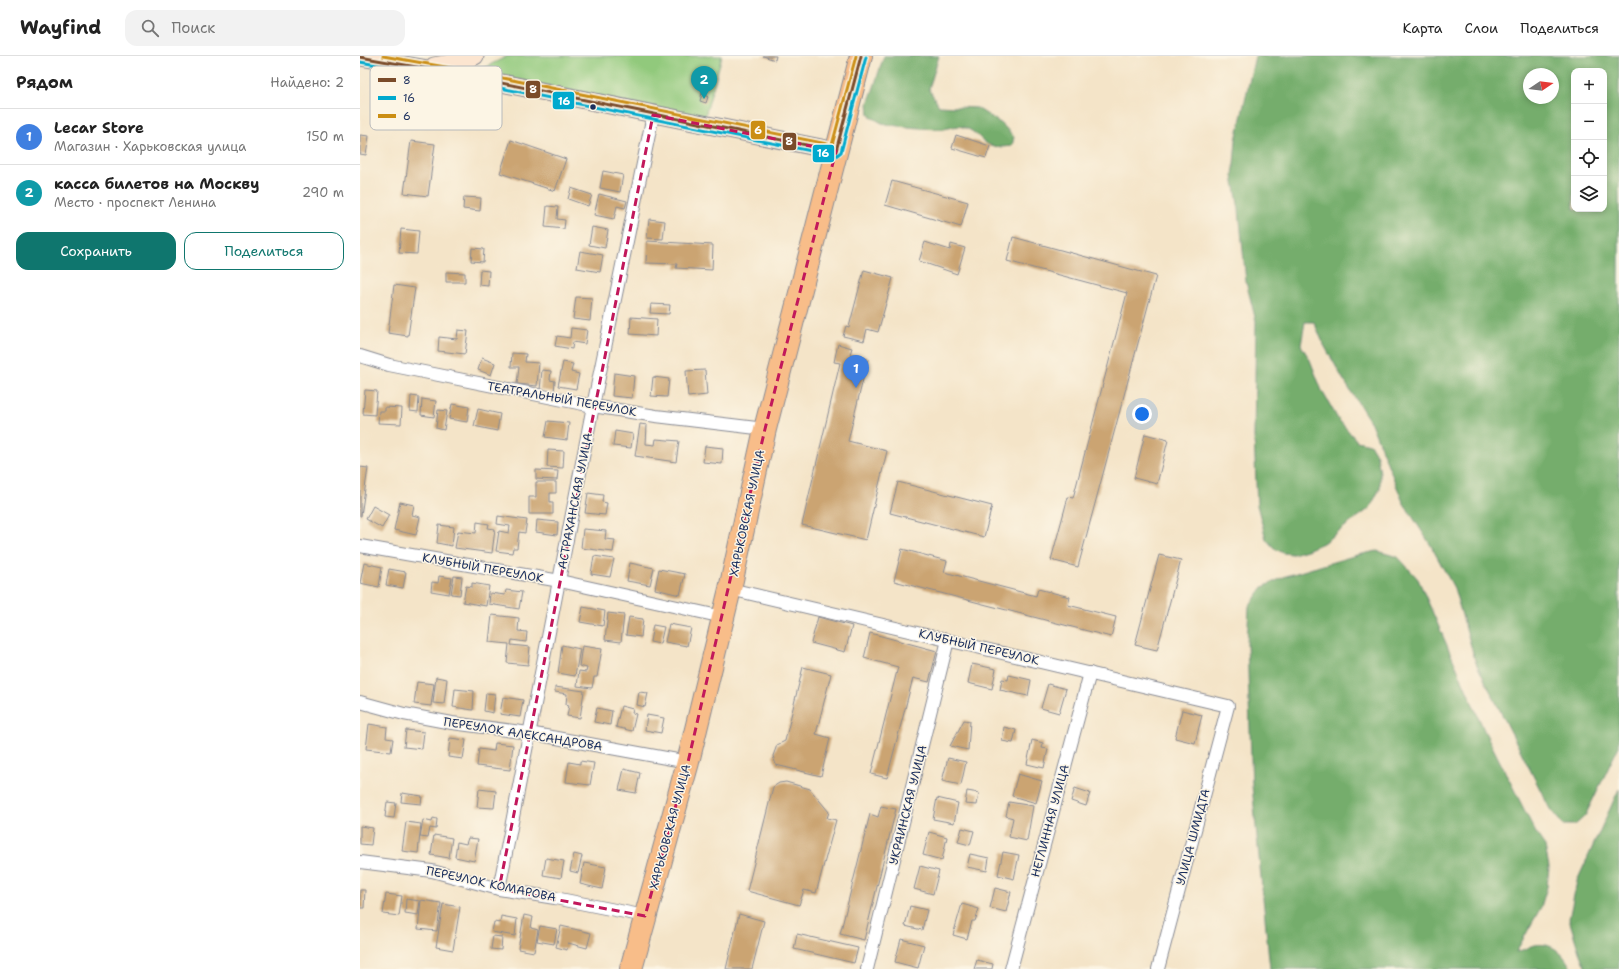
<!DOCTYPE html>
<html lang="ru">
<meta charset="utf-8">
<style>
body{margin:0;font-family:"Shantell Sans",sans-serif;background:#f2f2f2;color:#222}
.controls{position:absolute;right:12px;top:12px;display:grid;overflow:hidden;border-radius:8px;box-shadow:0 2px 6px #0003}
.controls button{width:36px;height:36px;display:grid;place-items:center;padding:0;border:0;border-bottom:1px solid #e0e0e0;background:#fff;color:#222;font:20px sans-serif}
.compass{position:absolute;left:1163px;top:12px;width:36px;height:36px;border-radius:50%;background:#fff;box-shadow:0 2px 6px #0003;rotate:77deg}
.you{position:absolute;left:782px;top:358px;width:14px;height:14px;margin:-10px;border:3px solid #fff;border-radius:50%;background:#1a73e8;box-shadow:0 0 0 6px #1a73e833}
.badge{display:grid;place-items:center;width:26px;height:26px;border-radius:50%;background:#0f766e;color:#fff;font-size:13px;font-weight:700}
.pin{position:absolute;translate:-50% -33px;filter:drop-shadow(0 1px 2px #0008)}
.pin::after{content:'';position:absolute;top:21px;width:14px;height:12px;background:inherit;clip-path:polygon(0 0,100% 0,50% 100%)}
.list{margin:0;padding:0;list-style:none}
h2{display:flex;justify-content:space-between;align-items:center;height:52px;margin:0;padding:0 16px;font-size:17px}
h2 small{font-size:13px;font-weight:400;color:#767676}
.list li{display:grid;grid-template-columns:26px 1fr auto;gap:12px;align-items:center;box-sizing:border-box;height:56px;padding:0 16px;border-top:1px solid #e0e0e0}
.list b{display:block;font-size:15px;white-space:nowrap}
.list p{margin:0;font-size:13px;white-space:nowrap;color:#767676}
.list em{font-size:13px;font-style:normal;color:#767676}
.actions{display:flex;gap:8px;padding:12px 16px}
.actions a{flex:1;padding:9px 0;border:1px solid #0f766e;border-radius:12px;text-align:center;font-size:14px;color:#0f766e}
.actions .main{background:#0f766e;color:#fff}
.icon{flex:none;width:22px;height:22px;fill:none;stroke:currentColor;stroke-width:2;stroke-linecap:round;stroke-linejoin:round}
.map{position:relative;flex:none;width:1259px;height:913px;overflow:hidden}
header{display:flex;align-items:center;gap:24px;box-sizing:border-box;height:56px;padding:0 20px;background:#fff;border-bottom:1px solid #e0e0e0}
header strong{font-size:19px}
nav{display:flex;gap:22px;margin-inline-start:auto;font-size:14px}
.search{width:280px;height:36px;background:#f2f2f2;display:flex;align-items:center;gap:10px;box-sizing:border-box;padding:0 14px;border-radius:12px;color:#767676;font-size:15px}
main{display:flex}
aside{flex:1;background:#fff}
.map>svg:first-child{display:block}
.green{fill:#91c97c;stroke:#567c6d}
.forest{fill:#74ad6c;stroke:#486e65;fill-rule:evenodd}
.building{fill:#cba472}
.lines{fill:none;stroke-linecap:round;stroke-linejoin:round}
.street-casing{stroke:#888a93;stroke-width:14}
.secondary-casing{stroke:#888a93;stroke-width:19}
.highway-casing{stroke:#888a93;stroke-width:24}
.street{stroke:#fff;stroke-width:12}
.secondary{stroke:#fce5d0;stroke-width:17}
.highway{stroke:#f8bd89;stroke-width:22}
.bus-1-casing{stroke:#fcf5e5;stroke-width:6}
.bus-2-casing{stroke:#fcf5e5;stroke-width:6}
.bus-3-casing{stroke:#fcf5e5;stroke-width:6}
.bus-1{stroke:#7a4b2a;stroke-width:3}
.bus-2{stroke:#00a9ce;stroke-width:3}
.bus-3{stroke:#cb8e13;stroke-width:3}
.marked{fill:none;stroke:#c2185b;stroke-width:3;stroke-dasharray:8 5;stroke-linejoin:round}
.bus-dot{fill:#1b2f5e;stroke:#fcf5e5;stroke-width:1.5}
.labels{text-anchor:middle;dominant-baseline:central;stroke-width:3;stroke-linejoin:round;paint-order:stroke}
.street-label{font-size:12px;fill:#1b2f5e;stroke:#fcf5e5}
.key{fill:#fcf5e5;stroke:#b8babc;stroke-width:1}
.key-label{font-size:11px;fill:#1b2f5e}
.line-badge{stroke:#fcf5e5;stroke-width:1.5}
.badge-label{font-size:11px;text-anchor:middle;font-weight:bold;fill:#fff}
</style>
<header>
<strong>Wayfind</strong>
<div class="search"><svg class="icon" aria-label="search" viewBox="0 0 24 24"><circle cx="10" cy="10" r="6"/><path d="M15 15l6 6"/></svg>Поиск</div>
<nav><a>Карта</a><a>Слои</a><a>Поделиться</a></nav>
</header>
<main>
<aside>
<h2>Рядом<small>Найдено: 2</small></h2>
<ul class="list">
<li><span class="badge" style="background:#3f7fe0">1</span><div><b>Lecar Store</b><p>Магазин · Харьковская улица</p></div><em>150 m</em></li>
<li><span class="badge" style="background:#0f9aa8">2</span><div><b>касса билетов на Москву</b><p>Место · проспект Ленина</p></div><em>290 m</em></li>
</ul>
<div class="actions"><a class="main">Сохранить</a><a>Поделиться</a></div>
</aside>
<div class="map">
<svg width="1259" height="913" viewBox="0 0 1259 913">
<rect width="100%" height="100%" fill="#fcf5e5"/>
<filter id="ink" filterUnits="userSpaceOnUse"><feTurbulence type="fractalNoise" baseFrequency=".025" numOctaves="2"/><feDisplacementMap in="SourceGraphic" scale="8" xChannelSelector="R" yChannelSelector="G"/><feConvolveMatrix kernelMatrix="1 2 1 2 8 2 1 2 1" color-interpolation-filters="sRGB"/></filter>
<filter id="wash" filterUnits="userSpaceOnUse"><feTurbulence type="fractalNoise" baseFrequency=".012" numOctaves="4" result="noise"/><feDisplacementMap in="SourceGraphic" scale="16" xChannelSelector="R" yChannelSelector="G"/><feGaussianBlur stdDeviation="0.9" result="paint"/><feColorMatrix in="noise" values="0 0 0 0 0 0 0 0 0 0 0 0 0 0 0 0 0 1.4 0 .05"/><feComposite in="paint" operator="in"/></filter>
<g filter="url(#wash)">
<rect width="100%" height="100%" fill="#f4e4c8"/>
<!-- green -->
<path class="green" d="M 148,0 L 362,0 L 343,67 L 107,20 Z"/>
<!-- forest -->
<g class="forest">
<path d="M 524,0 L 579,0 L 569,33 L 579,50 L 617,52 L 642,68 L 654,81 L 652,90 C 619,95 625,78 603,71 C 597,69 590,72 584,73 C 570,73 536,71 522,67 C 518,65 513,62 509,59 L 508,47 L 513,34 Z"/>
<path d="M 895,0 L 1259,0 L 1259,690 L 1225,760 L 1215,769 L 1203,769 L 1190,753 L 1116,607 L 1094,532 L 1070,488 L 1043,446 L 1011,367 L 983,323 L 964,289 L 954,266 L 945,266 L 941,289 L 950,304 L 962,335 L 978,363 L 997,385 L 1010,388 L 1017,400 L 1020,417 L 1020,432 L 1010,452 L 963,487 L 947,494 L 933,498 L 923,497 L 914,492 L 906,483 L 897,449 L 894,380 L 896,265 L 886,226 L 879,154 L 873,120 L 876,84 ZM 1214,15 L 1244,15 L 1244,153 L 1214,153 ZM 1169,18 L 1193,18 L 1193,42 L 1169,42 Z"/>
<path d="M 1017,495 L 1038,501 L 1058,523 L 1124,674 L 1176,777 L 1185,790 L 1189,811 L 1187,831 L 1181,851 L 1156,896 C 1161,895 1166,892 1171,890 C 1189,884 1204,896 1211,913 L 910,913 L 892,730 L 887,588 L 889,550 L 903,531 L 926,520 L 997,499 Z"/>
<path d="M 1259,733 L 1259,913 L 1226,913 L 1219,896 L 1209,863 L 1217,825 Z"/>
</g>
<g id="blocks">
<!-- building -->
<g class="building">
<path d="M 403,0 L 416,0 L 415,4 Z"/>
<path d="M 342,37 L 348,41 L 346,47 L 340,45 Z"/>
<path d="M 0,79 L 9,80 L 6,99 L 0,98 Z"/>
<path d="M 596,79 L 630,90 L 626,102 L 592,92 Z"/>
<path d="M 151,84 L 206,103 L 195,135 L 140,117 Z"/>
<path d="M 51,85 L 75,88 L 68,140 L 44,137 Z"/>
<path d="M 243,115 L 263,119 L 260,136 L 240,132 Z"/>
<path d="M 532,125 L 608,146 L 601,171 L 525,149 Z"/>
<path d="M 211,132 L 232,139 L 228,150 L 208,143 Z"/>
<path d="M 239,138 L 267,145 L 265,152 L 257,150 L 254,163 L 234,159 Z"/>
<path d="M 104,141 L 121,142 L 120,155 L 103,153 Z"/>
<path d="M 187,150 L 198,151 L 197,163 L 205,164 L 204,173 L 185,171 Z"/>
<path d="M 289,163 L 305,165 L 303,183 L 287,182 Z"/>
<path d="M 232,171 L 248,174 L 245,192 L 229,189 Z"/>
<path d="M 41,173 L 59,175 L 57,198 L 39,197 Z"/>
<path d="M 653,181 L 796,220 L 718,511 L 691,504 L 708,441 L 713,442 L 767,237 L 647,205 Z"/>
<path d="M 287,185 L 353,189 L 352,214 L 316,212 L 317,208 L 286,207 Z"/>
<path d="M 565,186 L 590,194 L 591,188 L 605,192 L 597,218 L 559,205 Z"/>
<path d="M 112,192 L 124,193 L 123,206 L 111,205 Z"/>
<path d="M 220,195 L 243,199 L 240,216 L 217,212 Z"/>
<path d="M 120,214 L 129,215 L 128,230 L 119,229 Z"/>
<path d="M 504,214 L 533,222 L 518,276 L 507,273 L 504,285 L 483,280 L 486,270 L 489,271 Z"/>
<path d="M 86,216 L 105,217 L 105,226 L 86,226 Z"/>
<path d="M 34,229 L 55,232 L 48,280 L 28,277 Z"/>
<path d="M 216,241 L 232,242 L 230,265 L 213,263 Z"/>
<path d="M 291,248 L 310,249 L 309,258 L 290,257 Z"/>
<path d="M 271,261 L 297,263 L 296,280 L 270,278 Z"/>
<path d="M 211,272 L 227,274 L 225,288 L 213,286 L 212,293 L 195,290 L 197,280 L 210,282 Z"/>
<path d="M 98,274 L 108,275 L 105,298 L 78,295 L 79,281 L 97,283 Z"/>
<path d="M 478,288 L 492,292 L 490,298 L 508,303 L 488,385 L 527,395 L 506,484 L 442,469 L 480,307 L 474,306 Z"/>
<path d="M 152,297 L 166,298 L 165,306 L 179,307 L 177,330 L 157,328 L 159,311 L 151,311 Z"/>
<path d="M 122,302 L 135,307 L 131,319 L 118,314 Z"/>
<path d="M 203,306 L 213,308 L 211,316 L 219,318 L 216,333 L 198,330 Z"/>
<path d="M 182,314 L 191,315 L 190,324 L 195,325 L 194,336 L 180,334 Z"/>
<path d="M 345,314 L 347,339 L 328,341 L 326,315 Z"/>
<path d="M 254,317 L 274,320 L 272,342 L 252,340 Z"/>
<path d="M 293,321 L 309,323 L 307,341 L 291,340 Z"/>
<path d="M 5,334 L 17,335 L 15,359 L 3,358 Z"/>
<path d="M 51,340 L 59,341 L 58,356 L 50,355 Z"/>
<path d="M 62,343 L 76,345 L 74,361 L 61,359 Z"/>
<path d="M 92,348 L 109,351 L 107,366 L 89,363 Z"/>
<path d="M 25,351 L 42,352 L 41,368 L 18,367 L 19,355 L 25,355 Z"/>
<path d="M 118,353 L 140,358 L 137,375 L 114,370 Z"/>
<path d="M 78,354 L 87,355 L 84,374 L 76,372 Z"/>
<path d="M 188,365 L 209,367 L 207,384 L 185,381 Z"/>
<path d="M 280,368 L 287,369 L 286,388 L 295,389 L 296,383 L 319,385 L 316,406 L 275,400 Z"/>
<path d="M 255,375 L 273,378 L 271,392 L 253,390 Z"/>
<path d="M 785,378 L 808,384 L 797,428 L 774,422 Z"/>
<path d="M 345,390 L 363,392 L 362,408 L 343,406 Z"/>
<path d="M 188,394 L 204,395 L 203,412 L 187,411 Z"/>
<path d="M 0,411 L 8,412 L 1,460 L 0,460 Z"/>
<path d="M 176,414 L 198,415 L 197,424 L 176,423 Z"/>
<path d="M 176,426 L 196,426 L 196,437 L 190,437 L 190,446 L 193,446 L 193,458 L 169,458 L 169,441 L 176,441 Z"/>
<path d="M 538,426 L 632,450 L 624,481 L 530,457 Z"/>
<path d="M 228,437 L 243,439 L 242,446 L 247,447 L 245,459 L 225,457 Z"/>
<path d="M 40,446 L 54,449 L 52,459 L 60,461 L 56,479 L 34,474 Z"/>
<path d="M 13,450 L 29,459 L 22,472 L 6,463 Z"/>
<path d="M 138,460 L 167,464 L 165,477 L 159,476 L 157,492 L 153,492 L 152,497 L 136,495 L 139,475 L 149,477 L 150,470 L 137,468 Z"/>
<path d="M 177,464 L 198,466 L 197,479 L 176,476 Z"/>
<path d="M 117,466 L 129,468 L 128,472 L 135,473 L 132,497 L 95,492 L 98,475 L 116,477 Z"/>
<path d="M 79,469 L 94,471 L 92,490 L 77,487 Z"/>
<path d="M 223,473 L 246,475 L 245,483 L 255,484 L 253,496 L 221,492 Z"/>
<path d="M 542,493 L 587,505 L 584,516 L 676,540 L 678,533 L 710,541 L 708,549 L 756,561 L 751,581 L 534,525 Z"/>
<path d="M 799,499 L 821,504 L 797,594 L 775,589 Z"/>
<path d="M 234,500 L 254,503 L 250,521 L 231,518 Z"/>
<path d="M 4,507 L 22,511 L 19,531 L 0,527 Z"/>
<path d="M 270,507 L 294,512 L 290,529 L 267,525 Z"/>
<path d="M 29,513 L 46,516 L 43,532 L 26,529 Z"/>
<path d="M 299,513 L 325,518 L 320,539 L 295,533 Z"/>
<path d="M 79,520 L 92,522 L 89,538 L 71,535 L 72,526 L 78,527 Z"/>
<path d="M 94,520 L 102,521 L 100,539 L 91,538 Z"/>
<path d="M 112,527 L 129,530 L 126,550 L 103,546 L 106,530 L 112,531 Z"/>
<path d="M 146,534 L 162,536 L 159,553 L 129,548 L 130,537 L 145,539 Z"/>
<path d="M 223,551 L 245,555 L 243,570 L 220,566 Z"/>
<path d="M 248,557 L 264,559 L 261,586 L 245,584 Z"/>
<path d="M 132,559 L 159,562 L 158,575 L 167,576 L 166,586 L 152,584 L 151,589 L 170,591 L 168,609 L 147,607 L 149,588 L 129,586 Z"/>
<path d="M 269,561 L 283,563 L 281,581 L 266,579 Z"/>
<path d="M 458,561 L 492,570 L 485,596 L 451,587 Z"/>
<path d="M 309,568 L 331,572 L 327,590 L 305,586 Z"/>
<path d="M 293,569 L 304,571 L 300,588 L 290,586 Z"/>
<path d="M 510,577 L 577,595 L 569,626 L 553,622 L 527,722 L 511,718 L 538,611 L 504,602 Z"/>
<path d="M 202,589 L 220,593 L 215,620 L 198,617 Z"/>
<path d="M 222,590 L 242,593 L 237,621 L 234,621 L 232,632 L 217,630 L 219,615 L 226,616 L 227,612 L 219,610 Z"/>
<path d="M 612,608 L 636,613 L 632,633 L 608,627 Z"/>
<path d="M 443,611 L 471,618 L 456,678 L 470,682 L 461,720 L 416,709 L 413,700 L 417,689 L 425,685 Z"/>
<path d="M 649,619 L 671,624 L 668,640 L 640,634 L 642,623 L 648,624 Z"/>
<path d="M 76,621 L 87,623 L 84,648 L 73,647 Z"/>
<path d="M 57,626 L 74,628 L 71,650 L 54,648 Z"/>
<path d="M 688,628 L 706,633 L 699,657 L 681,652 Z"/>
<path d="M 195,631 L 224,635 L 220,662 L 207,660 L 209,649 L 206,648 L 207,638 L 195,636 Z"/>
<path d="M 95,633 L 114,635 L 113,654 L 93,651 Z"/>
<path d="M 279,636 L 288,637 L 285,651 L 277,649 Z"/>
<path d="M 126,637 L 135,638 L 133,657 L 124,655 Z"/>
<path d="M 143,641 L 163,644 L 160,661 L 140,658 Z"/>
<path d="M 261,650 L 273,653 L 272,657 L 276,658 L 272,675 L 256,671 Z"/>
<path d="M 237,652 L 252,655 L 250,669 L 234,666 Z"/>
<path d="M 822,654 L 842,659 L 835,687 L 815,682 Z"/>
<path d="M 287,659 L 304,662 L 301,677 L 285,674 Z"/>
<path d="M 604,664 L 610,665 L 608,694 L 590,690 Z"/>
<path d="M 9,668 L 27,671 L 26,682 L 33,683 L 31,696 L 6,693 Z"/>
<path d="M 644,671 L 656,674 L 653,687 L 642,685 Z"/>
<path d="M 46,674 L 64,676 L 62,693 L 44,691 Z"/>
<path d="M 90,682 L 106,684 L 103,703 L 88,701 Z"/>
<path d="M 672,684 L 683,687 L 682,692 L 688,693 L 684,712 L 667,708 Z"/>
<path d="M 135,687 L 153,689 L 150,714 L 117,710 L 119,693 L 134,695 Z"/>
<path d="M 588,702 L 606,706 L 601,729 L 582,725 Z"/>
<path d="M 220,705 L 234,707 L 230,729 L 206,726 L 209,706 L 220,708 Z"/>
<path d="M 264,713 L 280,717 L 276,737 L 259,734 Z"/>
<path d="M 658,718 L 682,725 L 676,747 L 652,740 Z"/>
<path d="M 426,726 L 450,733 L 469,756 L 467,762 L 476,764 L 456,837 L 444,834 L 439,849 L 387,835 L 413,731 L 419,727 Z"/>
<path d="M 715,732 L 730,737 L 726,750 L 711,745 Z"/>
<path d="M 119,733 L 136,735 L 134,752 L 117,751 Z"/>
<path d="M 607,735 L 619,737 L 617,749 L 605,748 Z"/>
<path d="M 42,737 L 62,740 L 61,748 L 41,746 Z"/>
<path d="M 577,742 L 598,747 L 594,767 L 573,763 Z"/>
<path d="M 27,746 L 36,747 L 34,762 L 25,761 Z"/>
<path d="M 649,746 L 673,750 L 667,785 L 649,781 L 653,762 L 646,760 Z"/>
<path d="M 521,750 L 536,753 L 504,884 L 480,878 L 510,758 L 518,761 Z"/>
<path d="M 73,762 L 77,763 L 76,773 L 70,772 L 68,782 L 60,781 L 63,764 L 72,766 Z"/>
<path d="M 46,766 L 61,768 L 58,797 L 42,795 Z"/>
<path d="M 0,770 L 13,772 L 11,789 L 0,788 Z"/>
<path d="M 602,772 L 614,775 L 610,789 L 598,786 Z"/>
<path d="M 569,776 L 587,781 L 582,804 L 563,799 Z"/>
<path d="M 74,779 L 92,782 L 89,802 L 71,799 Z"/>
<path d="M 108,782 L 118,783 L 114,805 L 95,801 L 97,786 L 106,788 Z"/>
<path d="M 643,796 L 659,799 L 654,823 L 638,819 Z"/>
<path d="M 214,798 L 222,800 L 218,817 L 210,815 Z"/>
<path d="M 610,798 L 629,802 L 627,815 L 607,811 Z"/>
<path d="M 186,802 L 204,805 L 201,822 L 183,819 Z"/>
<path d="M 224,807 L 246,811 L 242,833 L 220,828 Z"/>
<path d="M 560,810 L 579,815 L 573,838 L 554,833 Z"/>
<path d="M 635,832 L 651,836 L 646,856 L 630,852 Z"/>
<path d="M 0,834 L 5,834 L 4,852 L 0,852 Z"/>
<path d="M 26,838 L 42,840 L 39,860 L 23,858 Z"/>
<path d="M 46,843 L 60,845 L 58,859 L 45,857 Z"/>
<path d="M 61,844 L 81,847 L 77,875 L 58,873 Z"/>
<path d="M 83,848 L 100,851 L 93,894 L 76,891 Z"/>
<path d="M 602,848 L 619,853 L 615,865 L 612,865 L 607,883 L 593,879 Z"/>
<path d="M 550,850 L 567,854 L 562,874 L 545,870 Z"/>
<path d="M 379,858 L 404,865 L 392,913 L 366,913 Z"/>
<path d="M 164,859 L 173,861 L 171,872 L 178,874 L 174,896 L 158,893 Z"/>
<path d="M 141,860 L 157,863 L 155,880 L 132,876 L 134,866 L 140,867 Z"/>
<path d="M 180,870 L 197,873 L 194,888 L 177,885 Z"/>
<path d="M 201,870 L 231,877 L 227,892 L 208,887 L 207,894 L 196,891 Z"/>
<path d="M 437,878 L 498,892 L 494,907 L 434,893 Z"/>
<path d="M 133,880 L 142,881 L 141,894 L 131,893 Z"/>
<path d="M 541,883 L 564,889 L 558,912 L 535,906 Z"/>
<path d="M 617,904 L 633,908 L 632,913 L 614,913 Z"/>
</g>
</g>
</g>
<g filter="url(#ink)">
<use href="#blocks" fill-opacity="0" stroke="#888a93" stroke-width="1"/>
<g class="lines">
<!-- street casing -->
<g class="street-casing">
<g id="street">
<path d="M 0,300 L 29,309 L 233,350 L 296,360 L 405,373"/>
<path d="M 0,490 L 200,525 L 363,561"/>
<path d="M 370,533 L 868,650 L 798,913"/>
<path d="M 0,646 L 44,658 L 92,667 L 169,677 L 328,706"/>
<path d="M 0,806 L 72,815 L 139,833 L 195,842 L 285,860"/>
<path d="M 139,833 L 233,350 L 293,59"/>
<path d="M 507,913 L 588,584"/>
<path d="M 651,913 L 730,617"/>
</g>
</g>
<!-- secondary casing -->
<g class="secondary-casing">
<g id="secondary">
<path d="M 0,1 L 107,20 L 476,95"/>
<path d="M 74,10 L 103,5 L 115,0"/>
</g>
</g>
<!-- highway casing -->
<g class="highway-casing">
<path id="highway" d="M 271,913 L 328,706 L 370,533 L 405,373 L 501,0"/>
</g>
<!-- street -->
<use href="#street" class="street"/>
<!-- secondary -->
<use href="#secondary" class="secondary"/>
<!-- highway -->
<use href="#highway" class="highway"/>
<!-- bus-1 casing -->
<g class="bus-1-casing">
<path id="bus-1" d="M 0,1 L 107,20 L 476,95 L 501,0"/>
</g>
<!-- bus-2 casing -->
<g class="bus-2-casing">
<path id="bus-2" d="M 0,6 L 106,25 L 476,100 L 481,96 L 506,1"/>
</g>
<!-- bus-3 casing -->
<g class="bus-3-casing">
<path id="bus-3" d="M 23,0 L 108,15 L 472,89 L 496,0"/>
</g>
<!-- bus-1 -->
<use href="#bus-1" class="bus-1"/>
<!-- bus-2 -->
<use href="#bus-2" class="bus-2"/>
<!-- bus-3 -->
<use href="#bus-3" class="bus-3"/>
</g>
</g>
<!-- marked area -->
<path class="marked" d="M 293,59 L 476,95 L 405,373 L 328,706 L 285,860 L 139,833 Z"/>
<!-- markers -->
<circle class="bus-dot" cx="233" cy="51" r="3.5"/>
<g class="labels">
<!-- street labels -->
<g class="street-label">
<text transform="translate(202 343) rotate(10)">ТЕАТРАЛЬНЫЙ ПЕРЕУЛОК</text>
<text transform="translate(215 445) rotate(-79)">АСТРАХАНСКАЯ УЛИЦА</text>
<text transform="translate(387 457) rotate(-78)">ХАРЬКОВСКАЯ УЛИЦА</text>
<text transform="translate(123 512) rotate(10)">КЛУБНЫЙ ПЕРЕУЛОК</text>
<text transform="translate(619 591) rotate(13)">КЛУБНЫЙ ПЕРЕУЛОК</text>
<text transform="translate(163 678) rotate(9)">ПЕРЕУЛОК АЛЕКСАНДРОВА</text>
<text transform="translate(548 749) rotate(-76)">УКРАИНСКАЯ УЛИЦА</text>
<text transform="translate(690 765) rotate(-75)">НЕГЛИННАЯ УЛИЦА</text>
<text transform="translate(310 771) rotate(-75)">ХАРЬКОВСКАЯ УЛИЦА</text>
<text transform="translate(833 781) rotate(-75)">УЛИЦА ШМИДТА</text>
<text transform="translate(131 828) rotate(12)">ПЕРЕУЛОК КОМАРОВА</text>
</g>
</g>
<!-- legend -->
<rect x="10" y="10" width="132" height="64" rx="6" class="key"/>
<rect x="18" y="22" width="18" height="4" fill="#7a4b2a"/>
<rect x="18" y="40" width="18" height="4" fill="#00a9ce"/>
<rect x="18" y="58" width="18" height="4" fill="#cb8e13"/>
<g class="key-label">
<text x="43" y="28">8</text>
<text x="43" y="46">16</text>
<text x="43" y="64">6</text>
</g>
<g class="line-badge">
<rect x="165" y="24" width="16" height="19" rx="4" fill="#7a4b2a"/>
<rect x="192" y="35" width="23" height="19" rx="4" fill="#00a9ce"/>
<rect x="390" y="64" width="16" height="20" rx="4" fill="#cb8e13"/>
<rect x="422" y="76" width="15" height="19" rx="4" fill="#7a4b2a"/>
<rect x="452" y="88" width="23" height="19" rx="4" fill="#00a9ce"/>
</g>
<g class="badge-label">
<text x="173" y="37">8</text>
<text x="204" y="49">16</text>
<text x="398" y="78">6</text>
<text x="429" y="89">8</text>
<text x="463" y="101">16</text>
</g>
</svg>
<div class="controls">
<button>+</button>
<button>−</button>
<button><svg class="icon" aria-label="locate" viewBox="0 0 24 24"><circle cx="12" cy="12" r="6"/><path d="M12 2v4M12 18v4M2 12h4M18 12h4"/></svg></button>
<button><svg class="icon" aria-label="layers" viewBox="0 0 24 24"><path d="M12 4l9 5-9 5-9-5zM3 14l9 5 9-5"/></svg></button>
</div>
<svg class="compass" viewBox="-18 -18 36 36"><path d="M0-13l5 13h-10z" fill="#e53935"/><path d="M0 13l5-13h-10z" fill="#767676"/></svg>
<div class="you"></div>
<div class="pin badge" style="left:496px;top:332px;background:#3f7fe0">1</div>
<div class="pin badge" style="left:344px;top:43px;background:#0f9aa8">2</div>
</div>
</main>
